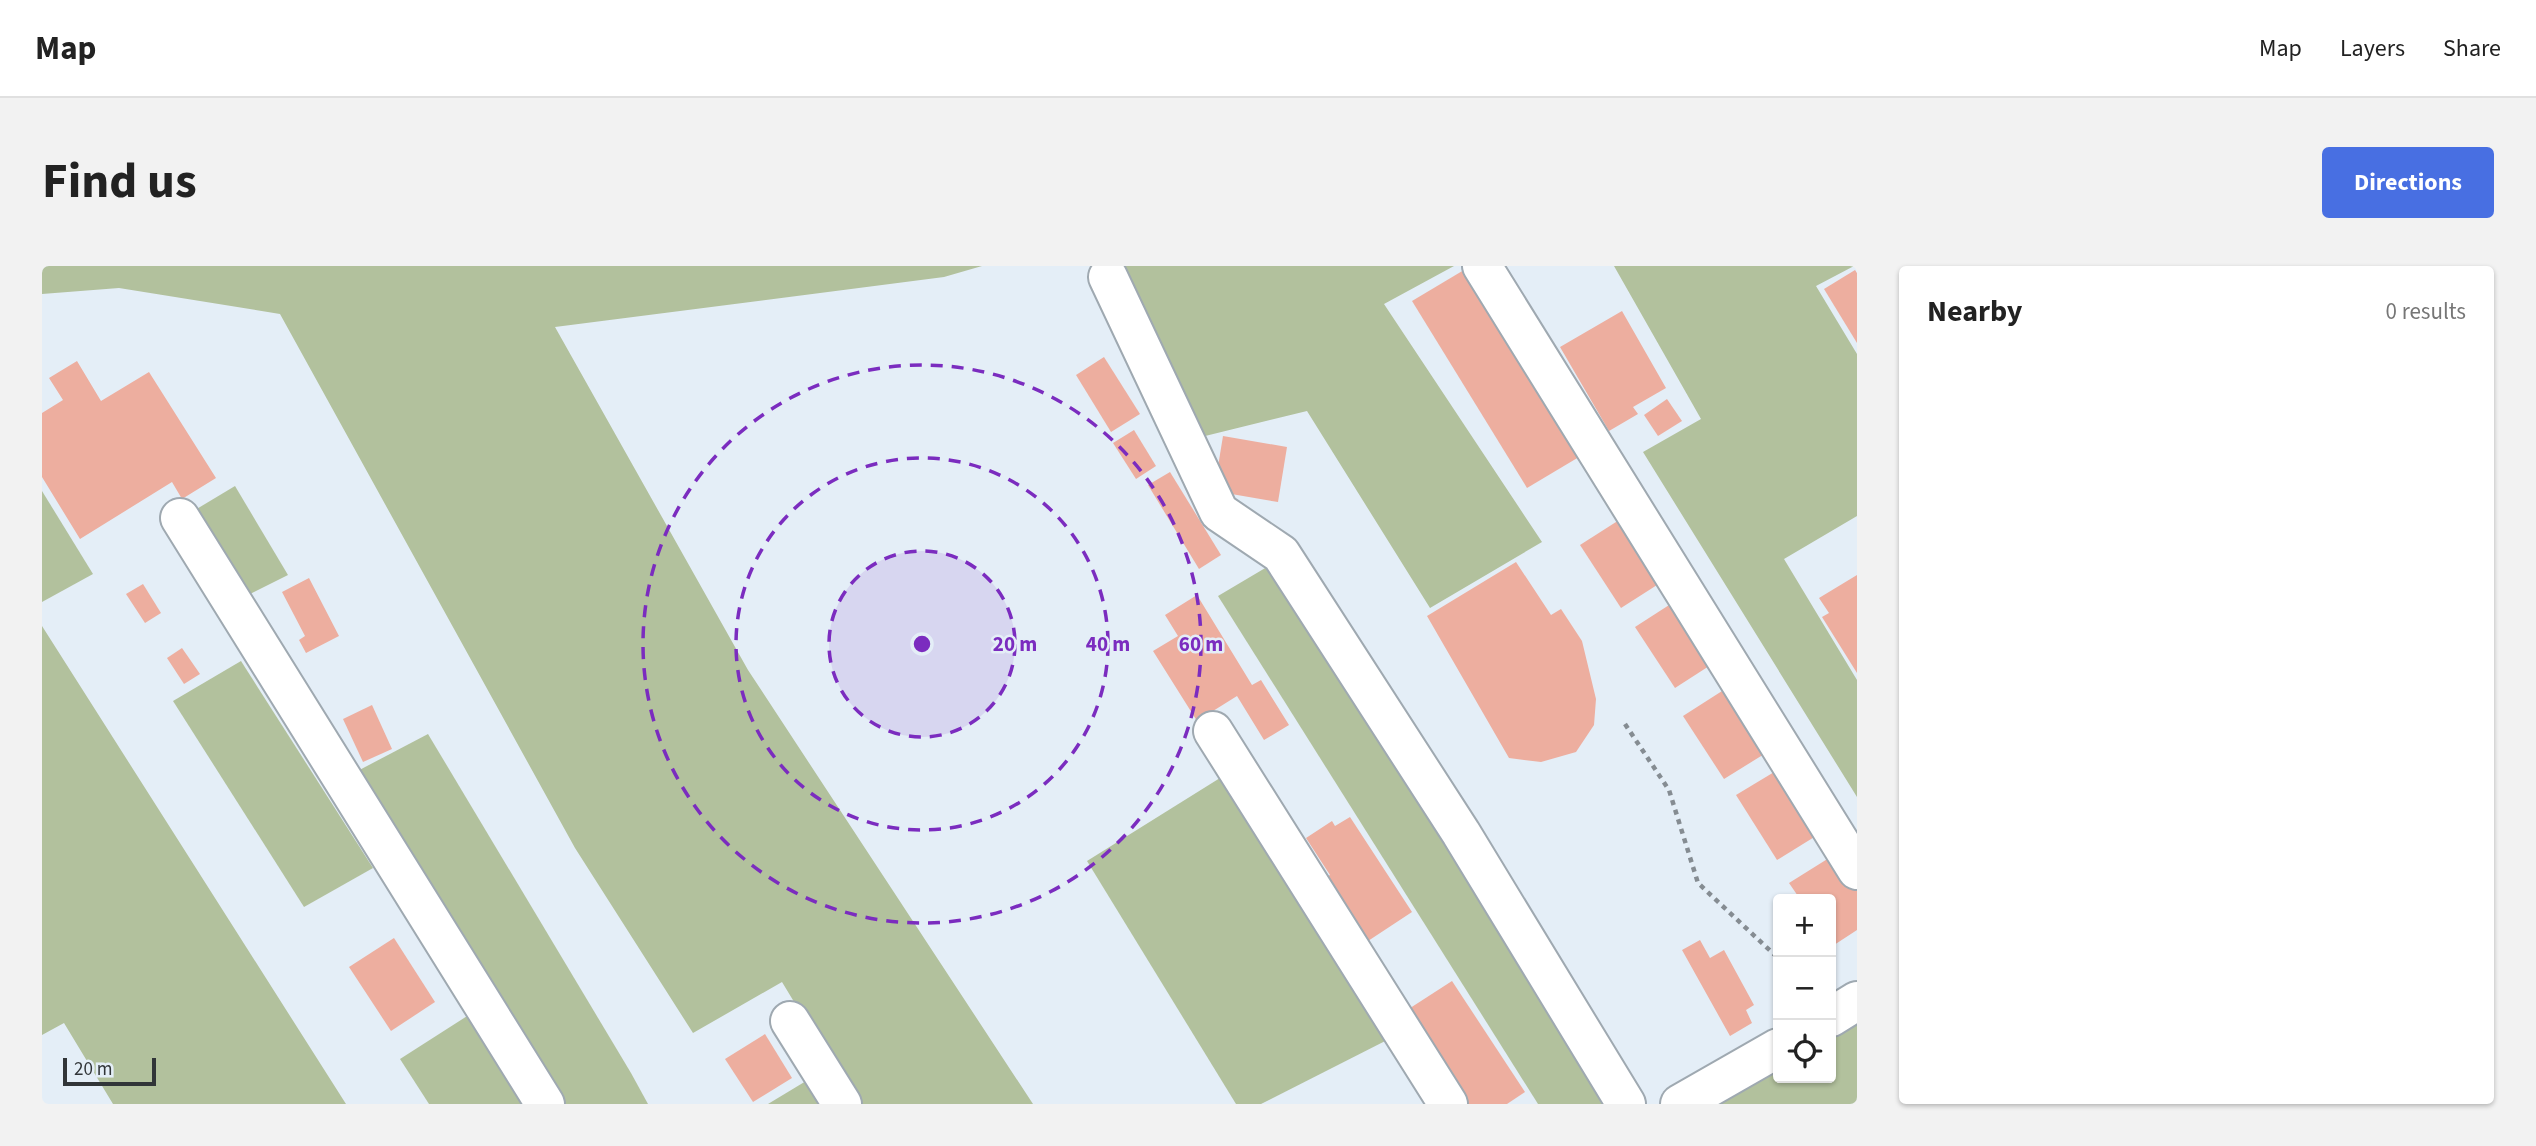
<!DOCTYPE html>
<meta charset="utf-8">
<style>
body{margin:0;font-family:"Source Sans 3",sans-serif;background:#f2f2f2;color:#222}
.controls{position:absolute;right:21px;bottom:21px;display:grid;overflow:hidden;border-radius:7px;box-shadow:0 2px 5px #0004}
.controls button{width:63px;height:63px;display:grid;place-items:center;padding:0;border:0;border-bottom:2px solid #e0e0e0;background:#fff;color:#222;font:35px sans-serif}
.scale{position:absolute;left:21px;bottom:18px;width:93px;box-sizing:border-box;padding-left:7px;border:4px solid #313538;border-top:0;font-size:19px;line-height:24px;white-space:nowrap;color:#313538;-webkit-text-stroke:5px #e4eef7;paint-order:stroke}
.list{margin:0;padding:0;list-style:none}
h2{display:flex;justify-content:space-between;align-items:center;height:91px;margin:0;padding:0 28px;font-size:30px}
h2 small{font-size:23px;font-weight:400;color:#767676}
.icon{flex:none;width:38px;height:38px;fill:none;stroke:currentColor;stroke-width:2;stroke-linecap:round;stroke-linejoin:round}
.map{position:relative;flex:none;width:1815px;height:838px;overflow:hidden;border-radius:7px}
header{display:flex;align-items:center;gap:42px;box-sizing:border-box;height:98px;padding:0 35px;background:#fff;border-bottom:2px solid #e0e0e0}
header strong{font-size:33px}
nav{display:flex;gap:38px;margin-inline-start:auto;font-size:24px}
.intro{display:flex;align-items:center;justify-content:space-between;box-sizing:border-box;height:168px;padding:0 42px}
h1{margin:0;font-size:49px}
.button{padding:18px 32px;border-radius:7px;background:#486fe2;color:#fff;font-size:24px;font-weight:700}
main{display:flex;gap:42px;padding:0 42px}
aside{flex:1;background:#fff;border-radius:7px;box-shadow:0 2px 5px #0004}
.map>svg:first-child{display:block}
.green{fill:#b2c19d}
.building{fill:#edae9f}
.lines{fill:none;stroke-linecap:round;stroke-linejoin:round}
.minor-casing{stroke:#9fa9b1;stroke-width:42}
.path{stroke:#858c92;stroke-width:4.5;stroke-dasharray:5 5;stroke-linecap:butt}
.minor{stroke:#fff;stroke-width:38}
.ring{fill:none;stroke:#7b2cbf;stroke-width:3.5;stroke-dasharray:12 9}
.centre{fill:#7b2cbf;stroke:#e4eef7;stroke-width:3.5}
.ring-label{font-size:21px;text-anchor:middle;font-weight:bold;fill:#7b2cbf;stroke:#e4eef7;stroke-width:5;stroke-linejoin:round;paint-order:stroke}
</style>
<header>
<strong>Map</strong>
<nav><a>Map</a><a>Layers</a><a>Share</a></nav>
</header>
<div class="intro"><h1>Find us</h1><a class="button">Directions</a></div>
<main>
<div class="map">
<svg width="1815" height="838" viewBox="0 0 1815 838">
<rect width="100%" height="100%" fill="#e4eef7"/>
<!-- green -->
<g class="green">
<path d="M 0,0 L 940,0 L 902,11 L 513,61 L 706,404 L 991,838 L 814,838 L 740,716 L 651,767 L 533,582 L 238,48 L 77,22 L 0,28 Z"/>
<path d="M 1072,0 L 1412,0 L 1342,38 L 1500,276 L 1388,342 L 1265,145 L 1151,173 Z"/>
<path d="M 1572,0 L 1812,0 L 1774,20 L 1815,88 L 1815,250 L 1742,293 L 1815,414 L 1815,531 L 1601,186 L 1659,153 Z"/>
<path d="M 193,220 L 246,309 L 200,332 L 148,247 Z"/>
<path d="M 0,225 L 51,308 L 0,336 Z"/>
<path d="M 1235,295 L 1574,838 L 1496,838 L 1176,330 Z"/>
<path d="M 0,360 L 304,838 L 71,838 L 22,757 L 0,769 Z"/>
<path d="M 199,395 L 331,602 L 262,641 L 131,435 Z"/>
<path d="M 386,468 L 589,807 L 606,838 L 511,838 L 306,510 Z"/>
<path d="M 1178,512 L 1355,769 L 1219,838 L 1194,838 L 1045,595 Z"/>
<path d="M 433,745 L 492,838 L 387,838 L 358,793 Z"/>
<path d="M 1815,745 L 1815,838 L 1651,838 L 1736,789 L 1736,812 L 1789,812 L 1789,760 Z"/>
<path d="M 774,809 L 792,838 L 726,838 Z"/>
</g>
<!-- building -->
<g class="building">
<path d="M 1427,1 L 1537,191 L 1485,222 L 1370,35 Z"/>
<path d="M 1813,4 L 1815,7 L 1815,77 L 1782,23 Z"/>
<path d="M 1580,45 L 1624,122 L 1591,141 L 1596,148 L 1567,165 L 1518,81 Z"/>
<path d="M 1062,91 L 1098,148 L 1069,166 L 1034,109 Z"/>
<path d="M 35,95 L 59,135 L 107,106 L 174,212 L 140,233 L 130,216 L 38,273 L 0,211 L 0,147 L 21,134 L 7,112 Z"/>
<path d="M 1625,133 L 1640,155 L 1616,170 L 1602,149 Z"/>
<path d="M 1092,164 L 1114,200 L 1094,213 L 1071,177 Z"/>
<path d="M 1181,170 L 1245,181 L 1236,236 L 1172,225 Z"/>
<path d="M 1128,206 L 1179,289 L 1157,303 L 1106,219 Z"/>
<path d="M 1585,249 L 1626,312 L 1579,342 L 1538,279 Z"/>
<path d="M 1474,296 L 1509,349 L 1519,343 L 1540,375 L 1554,433 L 1552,459 L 1534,486 L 1499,496 L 1467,492 L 1385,350 Z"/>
<path d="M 1815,309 L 1815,407 L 1780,351 L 1787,347 L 1777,332 Z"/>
<path d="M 267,312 L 297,370 L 264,387 L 257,374 L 263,370 L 240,326 Z"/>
<path d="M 101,318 L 119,347 L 103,357 L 84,328 Z"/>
<path d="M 1155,329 L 1210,419 L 1219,414 L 1247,459 L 1222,474 L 1195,430 L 1155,455 L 1111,385 L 1136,370 L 1123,349 Z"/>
<path d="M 1638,332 L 1678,393 L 1633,422 L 1593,361 Z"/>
<path d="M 140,382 L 158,408 L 142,418 L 125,392 Z"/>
<path d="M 1691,418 L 1732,482 L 1682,513 L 1641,450 Z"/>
<path d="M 330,439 L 350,483 L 321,496 L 301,453 Z"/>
<path d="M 1742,500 L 1782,565 L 1735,594 L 1694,529 Z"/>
<path d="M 1308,551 L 1370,646 L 1326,675 L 1284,611 L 1288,609 L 1264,572 L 1290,555 L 1293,560 Z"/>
<path d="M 1795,587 L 1815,619 L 1815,664 L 1789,681 L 1789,633 L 1758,633 L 1747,617 Z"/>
<path d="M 352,672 L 393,736 L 349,765 L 307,701 Z"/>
<path d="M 1658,674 L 1668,692 L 1682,684 L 1712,739 L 1704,744 L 1710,757 L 1688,770 L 1640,684 Z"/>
<path d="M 1410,715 L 1483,826 L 1465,838 L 1423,838 L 1362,746 Z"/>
<path d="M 723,768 L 750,812 L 711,836 L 683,793 Z"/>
</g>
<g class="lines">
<!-- minor casing -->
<g class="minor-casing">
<g id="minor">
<path d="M 1440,0 L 1815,604"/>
<path d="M 1066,11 L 1177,246 L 1239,288 L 1419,567 L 1584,838"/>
<path d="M 138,252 L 503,838"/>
<path d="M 1171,465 L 1406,838"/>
<path d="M 1789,751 L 1815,735"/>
<path d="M 748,755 L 800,838"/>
<path d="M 1638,838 L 1736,782"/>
</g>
</g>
<!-- path -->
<path class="path" d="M 1583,458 L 1627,524 L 1656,617 L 1736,692"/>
<!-- minor -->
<use href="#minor" class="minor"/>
</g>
<!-- distance rings -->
<circle cx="880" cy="378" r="93" fill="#7b2cbf" fill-opacity=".12"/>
<g class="ring">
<circle cx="880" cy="378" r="93"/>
<circle cx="880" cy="378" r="186"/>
<circle cx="880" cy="378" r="279"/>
</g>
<circle cx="880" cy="378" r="10" class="centre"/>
<g class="ring-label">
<text x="973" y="385">20 m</text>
<text x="1066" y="385">40 m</text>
<text x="1159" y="385">60 m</text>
</g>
</svg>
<div class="controls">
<button>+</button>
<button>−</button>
<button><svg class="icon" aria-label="locate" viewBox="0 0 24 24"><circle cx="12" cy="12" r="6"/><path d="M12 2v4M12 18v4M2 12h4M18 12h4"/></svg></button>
</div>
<div class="scale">20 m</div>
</div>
<aside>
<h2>Nearby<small>0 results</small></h2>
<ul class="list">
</ul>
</aside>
</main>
